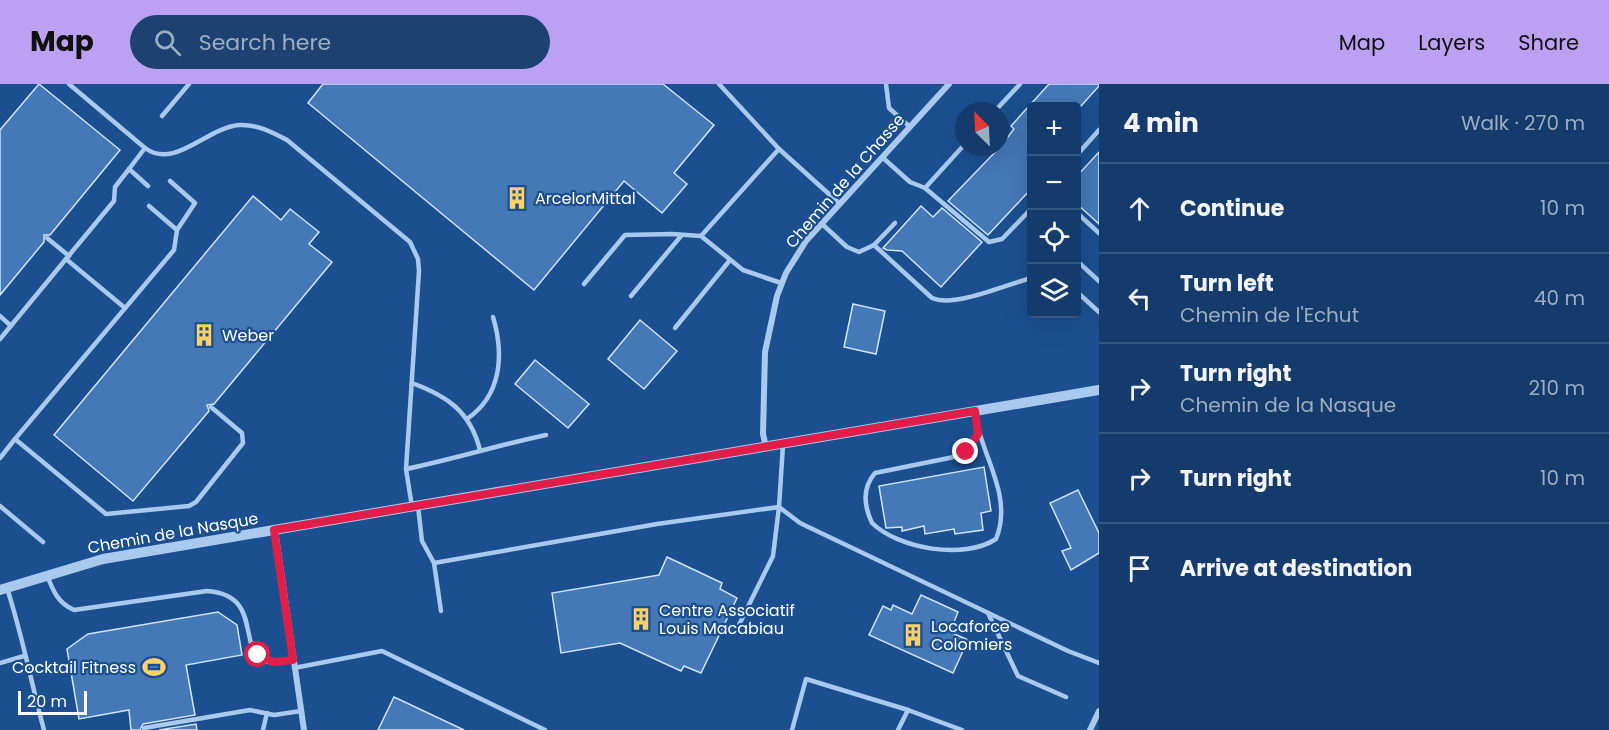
<!DOCTYPE html>
<meta charset="utf-8">
<style>
body{margin:0;font-family:Poppins,sans-serif;background:#1d4271;color:#f1f3f6}
.controls{position:absolute;right:18px;top:18px;display:grid;overflow:hidden;border-radius:6px;box-shadow:0 6px 24px #0002}
.controls button{width:54px;height:54px;display:grid;place-items:center;padding:0;border:0;border-bottom:2px solid #33557e;background:#143b6b;color:#f1f3f6;font:30px sans-serif}
.compass{position:absolute;left:955px;top:18px;width:54px;height:54px;border-radius:50%;background:#143b6b;box-shadow:0 6px 24px #0002;rotate:336deg}
.scale{position:absolute;left:18px;bottom:15px;width:69px;box-sizing:border-box;padding-left:6px;border:3px solid #fff;border-top:0;font-size:16px;line-height:21px;white-space:nowrap;color:#fff;-webkit-text-stroke:4px #1b4f8f;paint-order:stroke}
.stop{position:absolute;width:18px;height:18px;margin:-14px;border:4px solid #e11d48;border-radius:50%;background:#fff}
.stop.end{background:#e11d48;border-color:#fff;box-shadow:0 2px 6px #0008}
.list{margin:0;padding:0;list-style:none}
h2{display:flex;justify-content:space-between;align-items:center;height:78px;margin:0;padding:0 24px;font-size:26px}
h2 small{font-size:20px;font-weight:400;color:#9dadc1}
.list li{display:grid;grid-template-columns:39px 1fr auto;gap:18px;align-items:center;box-sizing:border-box;height:90px;padding:0 24px;border-top:2px solid #33557e}
.list b{display:block;font-size:22px;white-space:nowrap}
.list p{margin:0;font-size:20px;white-space:nowrap;color:#9dadc1}
.list em{font-size:20px;font-style:normal;color:#9dadc1}
.icon{flex:none;width:33px;height:33px;fill:none;stroke:currentColor;stroke-width:2;stroke-linecap:round;stroke-linejoin:round}
.map{position:relative;flex:none;width:1099px;height:646px;overflow:hidden}
header{display:flex;align-items:center;gap:36px;box-sizing:border-box;height:84px;padding:0 30px;background:#bca0f2;color:#111}
header strong{font-size:28px}
nav{display:flex;gap:33px;margin-inline-start:auto;font-size:21px}
.search{width:420px;height:54px;background:#1d4271;display:flex;align-items:center;gap:15px;box-sizing:border-box;padding:0 21px;border-radius:33px;color:#9dadc1;font-size:22px}
main{display:flex}
aside{flex:1;background:#143b6b}
.map>svg:first-child{display:block}
.building{fill:#4478b7;stroke:#cfe3fa;stroke-width:1.5}
.lines{fill:none;stroke-linecap:round;stroke-linejoin:round}
.service{stroke:#a9c9ee;stroke-width:4.5}
.minor{stroke:#a9c9ee;stroke-width:6}
.tertiary{stroke:#a9c9ee;stroke-width:10}
.route{stroke:#e11d48;stroke-width:8}
.labels{text-anchor:middle;dominant-baseline:central;stroke-width:4.5;stroke-linejoin:round;paint-order:stroke}
.street-label{font-size:16px;fill:#fff;stroke:#1b4f8f}
.poi-label{font-size:16px;fill:#fff;stroke:#1b4f8f;text-anchor:start}
</style>
<header>
<strong>Map</strong>
<div class="search"><svg class="icon" aria-label="search" viewBox="0 0 24 24"><circle cx="10" cy="10" r="6"/><path d="M15 15l6 6"/></svg>Search here</div>
<nav><a>Map</a><a>Layers</a><a>Share</a></nav>
</header>
<main>
<div class="map">
<svg width="1099" height="646" viewBox="0 0 1099 646">
<rect width="100%" height="100%" fill="#1b4f8f"/>
<!-- building -->
<g class="building">
<path d="M 39,0 L 120,66 L 50,151 L 44,151 L 44,158 L 0,211 L 0,46 Z"/>
<path d="M 323,0 L 663,0 L 714,41 L 674,89 L 687,100 L 662,129 L 624,97 L 534,206 L 308,19 Z"/>
<path d="M 1049,0 L 1099,0 L 1099,2 L 1081,22 L 1032,22 L 1032,104 L 988,151 L 948,117 L 1000,63 L 1014,45 L 1011,42 Z"/>
<path d="M 1099,68 L 1099,140 L 1077,120 L 1077,92 Z"/>
<path d="M 253,112 L 281,136 L 290,125 L 319,148 L 309,160 L 332,178 L 214,320 L 207,321 L 209,327 L 133,417 L 54,351 Z"/>
<path d="M 921,122 L 933,133 L 942,124 L 982,158 L 941,203 L 902,167 L 887,166 L 883,164 Z"/>
<path d="M 853,220 L 885,227 L 876,270 L 844,263 Z"/>
<path d="M 640,236 L 677,267 L 644,305 L 608,275 Z"/>
<path d="M 535,276 L 589,320 L 568,344 L 515,300 Z"/>
<path d="M 984,383 L 991,427 L 981,429 L 983,446 L 955,450 L 954,445 L 925,450 L 924,442 L 902,447 L 902,443 L 886,444 L 879,402 Z"/>
<path d="M 1078,406 L 1099,449 L 1099,469 L 1071,486 L 1062,467 L 1071,464 L 1050,419 Z"/>
<path d="M 667,473 L 722,499 L 720,505 L 737,514 L 701,589 L 684,582 L 681,587 L 620,559 L 561,569 L 552,509 L 659,491 Z"/>
<path d="M 921,511 L 958,528 L 950,548 L 968,556 L 953,589 L 869,551 L 883,522 L 891,526 L 893,521 L 912,530 Z"/>
<path d="M 218,528 L 237,541 L 242,571 L 186,581 L 195,631 L 143,640 L 140,646 L 131,646 L 129,626 L 79,635 L 67,565 L 88,550 Z"/>
<path d="M 394,613 L 464,646 L 378,646 Z"/>
<path d="M 196,640 L 197,646 L 159,646 Z"/>
</g>
<g class="lines">
<!-- service -->
<g class="service">
<path d="M 69,0 L 145,64 C 175,86 206,44 239,41 C 256,40 272,48 287,56 L 410,158 L 418,175 L 419,187 L 406,385"/>
<path d="M 719,0 L 779,65"/>
<path d="M 886,0 L 889,24 L 910,43"/>
<path d="M 995,27 L 1020,0"/>
<path d="M 162,32 L 189,0"/>
<path d="M 1076,72 L 1099,46"/>
<path d="M 882,73 L 910,98 L 925,104 L 964,61"/>
<path d="M 129,85 L 145,64"/>
<path d="M 170,97 L 195,119 L 177,146 L 174,166 L 15,355 L 106,430 L 189,422 L 196,418 L 243,359 L 242,349 L 211,323"/>
<path d="M 925,104 L 989,158 L 1002,155 L 1032,124"/>
<path d="M 149,122 L 177,146"/>
<path d="M 1076,128 L 1099,149"/>
<path d="M 822,140 L 847,163 L 859,168 L 874,161 L 895,139"/>
<path d="M 47,154 L 69,172"/>
<path d="M 874,161 L 932,214 C 956,224 1006,200 1032,194"/>
<path d="M 1076,176 L 1099,197"/>
<path d="M 781,199 L 743,186 L 701,152 L 779,65 L 840,120"/>
<path d="M 584,200 L 625,151 L 672,150 L 701,152"/>
<path d="M 1076,207 L 1099,228"/>
<path d="M 631,212 L 681,152"/>
<path d="M 125,224 L 66,175 L 114,117 L 115,103 L 129,85 L 148,102"/>
<path d="M 0,232 L 11,242"/>
<path d="M 675,244 L 730,176"/>
<path d="M 0,255 L 66,175"/>
<path d="M 412,299 C 447,312 470,327 480,366"/>
<path d="M 975,329 C 980,370 1014,411 996,455 C 964,476 899,465 872,439 C 864,422 862,404 875,389 L 954,373 L 966,368 L 978,350"/>
<path d="M 467,335 C 502,311 504,270 493,233"/>
<path d="M 0,374 L 15,355"/>
<path d="M 0,422 L 43,458"/>
<path d="M 418,422 L 422,457 L 434,479 L 441,527"/>
<path d="M 412,423 L 406,385 C 454,375 499,361 546,351"/>
<path d="M 434,479 L 657,440 L 779,423 L 783,361"/>
<path d="M 47,491 C 53,507 58,519 74,526 L 207,507 C 264,511 236,565 265,577 C 274,580 284,577 293,576"/>
<path d="M 7,504 C 22,550 31,598 44,646"/>
<path d="M 988,529 L 1018,592 L 1066,613"/>
<path d="M 735,549 L 773,472 L 779,423 L 800,439 L 1068,567 L 1099,579"/>
<path d="M 0,579 L 24,572"/>
<path d="M 294,584 L 382,567 L 545,646"/>
<path d="M 144,644 L 250,626 L 274,631 L 301,627"/>
<path d="M 263,646 L 267,629"/>
<path d="M 792,646 L 806,595 L 908,626"/>
<path d="M 898,646 L 908,626 L 962,646"/>
</g>
<!-- minor -->
<g class="minor">
<path d="M 766,363 L 763,350 L 765,268 L 777,212 L 786,189 L 806,157 L 949,0"/>
<path d="M 275,446 L 304,646"/>
<path d="M 1090,646 L 1099,627"/>
</g>
<!-- tertiary -->
<path class="tertiary" d="M 0,506 L 103,475 L 1099,306"/>
</g>
<g class="lines">
<!-- route -->
<path class="route" d="M 258,571 L 273,578 L 293,576 L 274,446 L 975,327 L 978,350 L 966,368"/>
</g>
<!-- icons -->
<defs>
<g id="building-bare" transform="scale(1.8)"><path d="M-4-6H4V6H1V3H-1V6H-4ZM-2.5-4.3h1.7v1.8h-1.7ZM.8-4.3h1.7v1.8H.8ZM-2.5-1h1.7V.8h-1.7ZM.8-1h1.7V.8H.8Z" fill="#ffd166" stroke="#1b4f8f" stroke-width="2.5" paint-order="stroke"/></g>
<g id="stadium-bare" transform="scale(1.8)"><path d="M0-5a6.5 5 0 1 0 0 10a6.5 5 0 1 0 0-10ZM-3.5-1.8h7v3.6h-7Z" fill="#ffd166" stroke="#1b4f8f" stroke-width="2.5" paint-order="stroke"/></g>
</defs>
<g fill-rule="evenodd">
<use href="#building-bare" x="517" y="114"/>
<use href="#building-bare" x="204" y="251"/>
<use href="#building-bare" x="641" y="535"/>
<use href="#building-bare" x="913" y="551"/>
<use href="#stadium-bare" x="154" y="583"/>
</g>
<g class="labels">
<!-- street labels -->
<g class="street-label">
<text transform="translate(845 97) rotate(-49)">Chemin de la Chasse</text>
<text transform="translate(173 449) rotate(-10)">Chemin de la Nasque</text>
</g>
<!-- poi labels -->
<g class="poi-label">
<text x="535" y="114">ArcelorMittal</text>
<text x="222" y="251">Weber</text>
<text x="659" y="526">Centre Associatif<tspan x="659" dy="18">Louis Macabiau</tspan></text>
<text x="931" y="542">Locaforce<tspan x="931" dy="18">Colomiers</tspan></text>
<text x="136" y="583" text-anchor="end">Cocktail Fitness</text>
</g>
</g>
</svg>
<div class="controls">
<button>+</button>
<button>−</button>
<button><svg class="icon" aria-label="locate" viewBox="0 0 24 24"><circle cx="12" cy="12" r="6"/><path d="M12 2v4M12 18v4M2 12h4M18 12h4"/></svg></button>
<button><svg class="icon" aria-label="layers" viewBox="0 0 24 24"><path d="M12 4l9 5-9 5-9-5zM3 14l9 5 9-5"/></svg></button>
</div>
<svg class="compass" viewBox="-18 -18 36 36"><path d="M0-13l5 13h-10z" fill="#e53935"/><path d="M0 13l5-13h-10z" fill="#9dadc1"/></svg>
<div class="scale">20 m</div>
<div class="stop" style="left:258px;top:571px"></div>
<div class="stop end" style="left:966px;top:368px"></div>
</div>
<aside>
<h2>4 min<small>Walk · 270 m</small></h2>
<ul class="list">
<li><svg class="icon" aria-label="ahead" viewBox="0 0 24 24"><path d="M12 20V5M6 11l6-6 6 6"/></svg><div><b>Continue</b></div><em>10 m</em></li>
<li><svg class="icon" aria-label="left" viewBox="0 0 24 24"><path d="M17 20v-9H6M10 6l-5 5 5 5"/></svg><div><b>Turn left</b><p>Chemin de l'Echut</p></div><em>40 m</em></li>
<li><svg class="icon" aria-label="right" viewBox="0 0 24 24"><path d="M7 20v-9h11M14 6l5 5-5 5"/></svg><div><b>Turn right</b><p>Chemin de la Nasque</p></div><em>210 m</em></li>
<li><svg class="icon" aria-label="right" viewBox="0 0 24 24"><path d="M7 20v-9h11M14 6l5 5-5 5"/></svg><div><b>Turn right</b></div><em>10 m</em></li>
<li><svg class="icon" aria-label="arrive" viewBox="0 0 24 24"><path d="M6 21V4h12l-3 4 3 4H6"/></svg><div><b>Arrive at destination</b></div></li>
</ul>
</aside>
</main>
